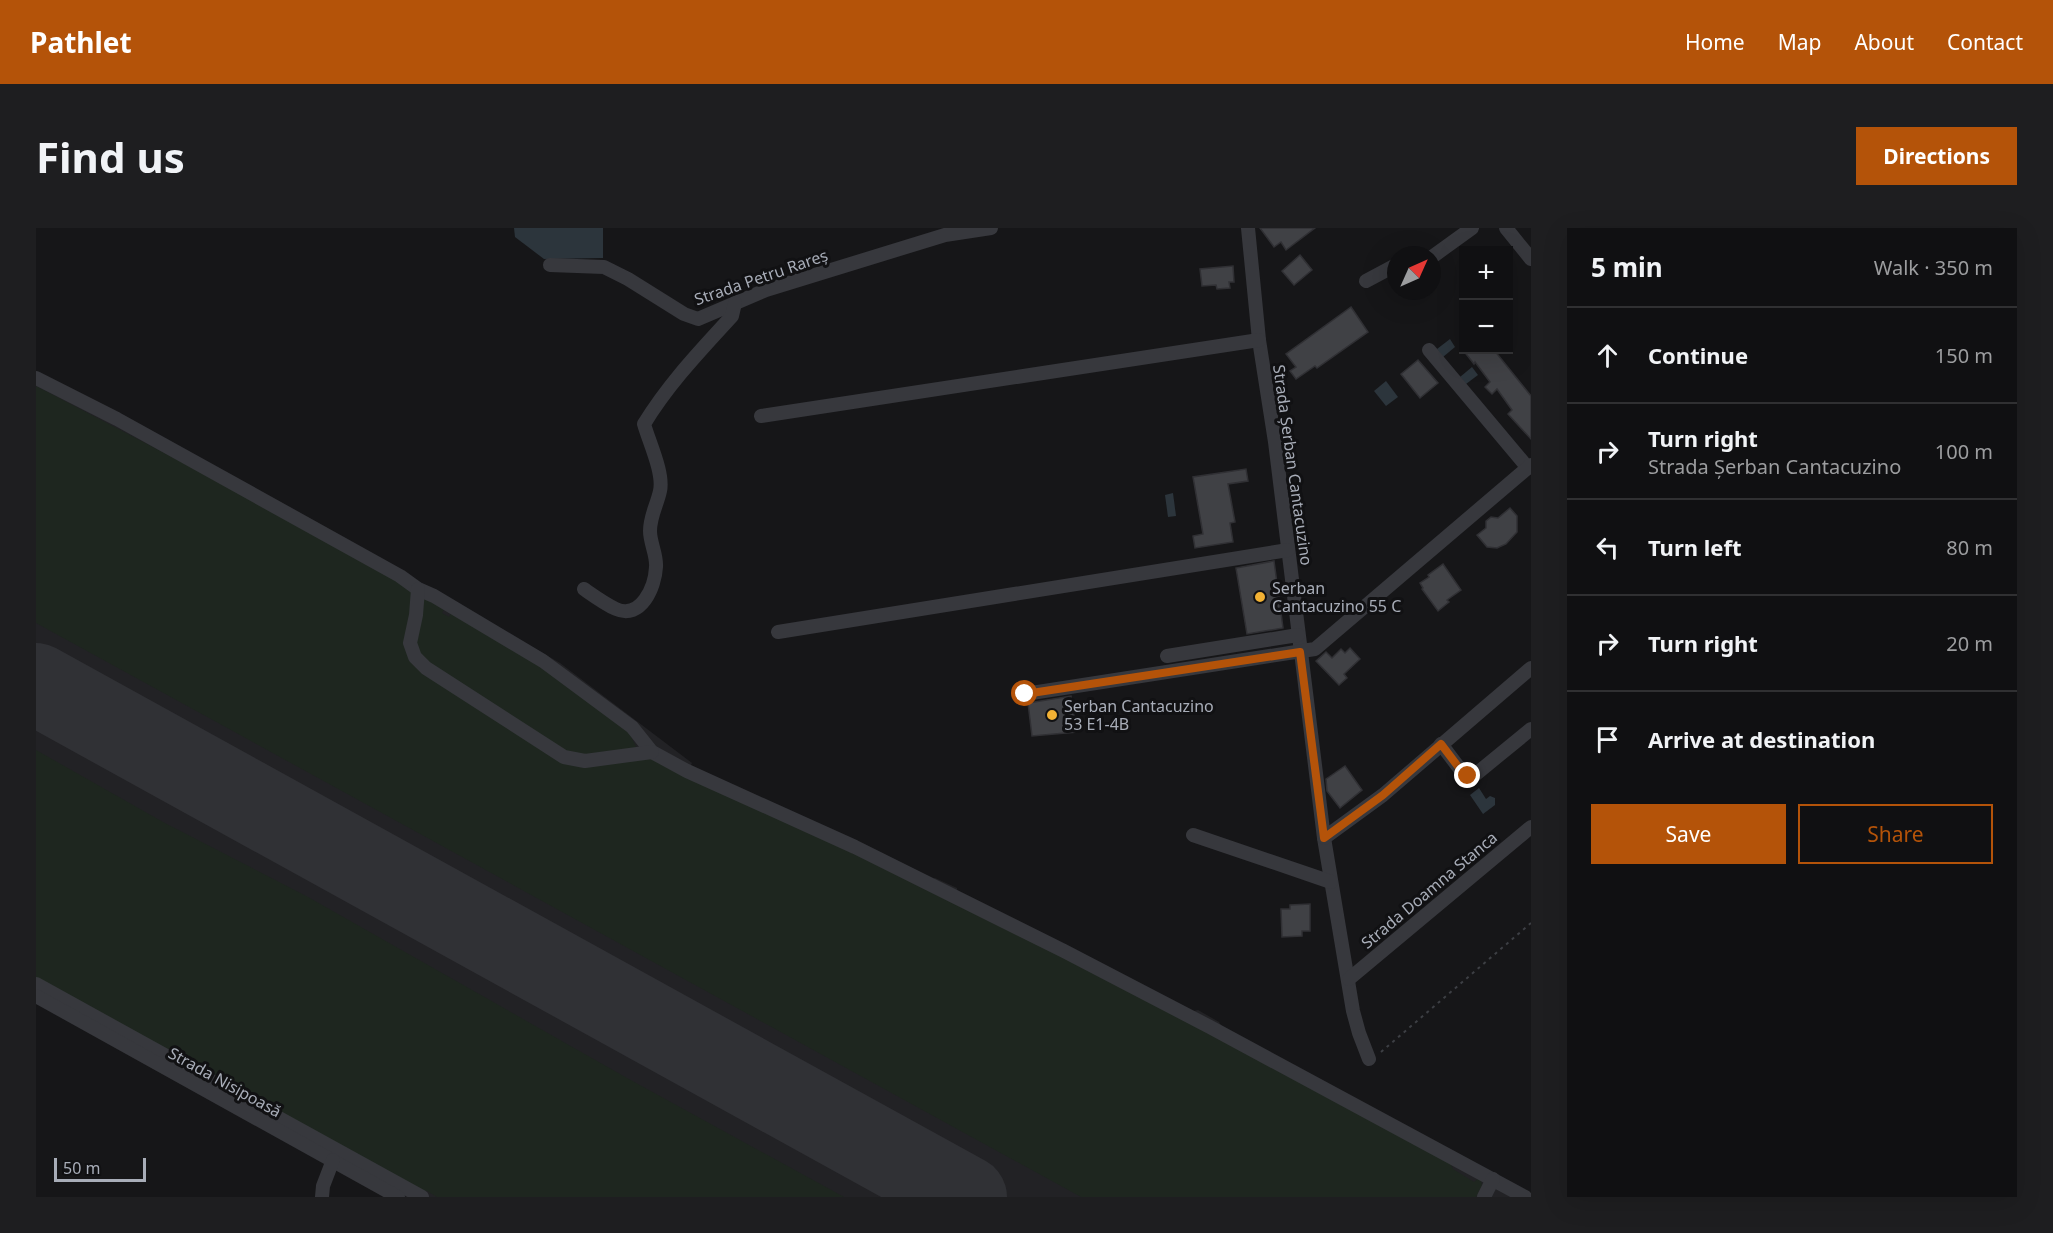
<!DOCTYPE html>
<meta charset="utf-8">
<style>
body{margin:0;font-family:"Noto Sans",sans-serif;background:#1e1e20;color:#f1f3f6}
.controls{position:absolute;right:18px;top:18px;display:grid;overflow:hidden;border-radius:0px;box-shadow:0 6px 24px #0002}
.controls button{width:54px;height:54px;display:grid;place-items:center;padding:0;border:0;border-bottom:2px solid #303032;background:#101012;color:#f1f3f6;font:30px sans-serif}
.compass{position:absolute;left:1351px;top:18px;width:54px;height:54px;border-radius:50%;background:#101012;box-shadow:0 6px 24px #0002;rotate:45deg}
.scale{position:absolute;left:18px;bottom:15px;width:92px;box-sizing:border-box;padding-left:6px;border:3px solid #a8adb8;border-top:0;font-size:16px;line-height:21px;white-space:nowrap;color:#a8adb8;-webkit-text-stroke:4px #111113;paint-order:stroke}
.stop{position:absolute;width:18px;height:18px;margin:-14px;border:4px solid #b45309;border-radius:50%;background:#fff}
.stop.end{background:#b45309;border-color:#fff;box-shadow:0 2px 6px #0008}
.list{margin:0;padding:0;list-style:none}
h2{display:flex;justify-content:space-between;align-items:center;height:78px;margin:0;padding:0 24px;font-size:26px}
h2 small{font-size:20px;font-weight:400;color:#9c9d9f}
.list li{display:grid;grid-template-columns:39px 1fr auto;gap:18px;align-items:center;box-sizing:border-box;height:96px;padding:0 24px;border-top:2px solid #303032}
.list b{display:block;font-size:22px;white-space:nowrap}
.list p{margin:0;font-size:20px;white-space:nowrap;color:#9c9d9f}
.list em{font-size:20px;font-style:normal;color:#9c9d9f}
.actions{display:flex;gap:12px;padding:18px 24px}
.actions a{flex:1;padding:14px 0;border:2px solid #b45309;border-radius:0px;text-align:center;font-size:21px;color:#b45309}
.actions .main{background:#b45309;color:#fff}
.icon{flex:none;width:33px;height:33px;fill:none;stroke:currentColor;stroke-width:2;stroke-linecap:round;stroke-linejoin:round}
.map{position:relative;flex:none;width:1495px;height:969px;overflow:hidden;border-radius:0px}
header{display:flex;align-items:center;gap:36px;box-sizing:border-box;height:84px;padding:0 30px;background:#b45309;color:#fff}
header strong{font-size:28px}
nav{display:flex;gap:33px;margin-inline-start:auto;font-size:21px}
.intro{display:flex;align-items:center;justify-content:space-between;box-sizing:border-box;height:144px;padding:0 36px}
h1{margin:0;font-size:42px}
.button{padding:15px 27px;border-radius:0px;background:#b45309;color:#fff;font-size:21px;font-weight:700}
main{display:flex;gap:36px;padding:0 36px}
aside{flex:1;background:#101012;border-radius:0px;box-shadow:0 6px 24px #0002}
.map>svg:first-child{display:block}
.built{fill:#222225}
.green{fill:#1e261f}
.water{fill:#2c353c}
.lines{fill:none;stroke-linecap:round;stroke-linejoin:round}
.runway{stroke:#303135;stroke-width:82}
.building{fill:#404145;stroke:#303034;stroke-width:1.5}
.path{stroke:#3d3f44;stroke-width:2;stroke-dasharray:3 4.5;stroke-linecap:butt}
.minor{stroke:#37383d;stroke-width:14}
.route{stroke:#b45309;stroke-width:8}
.poi-dot{fill:#f2b134;stroke:#111113;stroke-width:2}
.labels{text-anchor:middle;dominant-baseline:central;stroke-width:6;stroke-linejoin:round;paint-order:stroke}
.street-label{font-size:16px;fill:#a8adb8;stroke:#111113}
.poi-label{font-size:16px;fill:#a8adb8;stroke:#111113;text-anchor:start}
</style>
<header>
<strong>Pathlet</strong>
<nav><a>Home</a><a>Map</a><a>About</a><a>Contact</a></nav>
</header>
<div class="intro"><h1>Find us</h1><a class="button">Directions</a></div>
<main>
<div class="map">
<svg width="1495" height="969" viewBox="0 0 1495 969">
<rect width="100%" height="100%" fill="#161618"/>
<!-- built -->
<path class="built" d="M 0,146 L 352,336 L 524,435 L 656,535 L 654,539 L 893,653 L 899,650 L 921,660 L 922,667 L 1154,784 L 1162,782 L 1183,794 L 1188,802 L 1495,969 L 370,969 L 0,765 Z"/>
<!-- green -->
<g class="green">
<path d="M 0,158 L 182,253 L 362,353 L 374,361 L 378,376 L 373,428 L 527,531 L 604,529 L 619,532 L 834,629 L 1211,821 L 1413,932 L 1417,941 L 1438,954 L 1444,949 L 1446,957 L 1440,969 L 1045,969 L 0,395 Z"/>
<path d="M 388,369 L 408,381 L 406,385 L 413,389 L 415,385 L 488,427 L 591,500 L 602,523 L 547,530 L 534,527 L 385,432 L 379,417 Z"/>
<path d="M 0,522 L 127,594 L 272,669 L 591,850 L 808,969 L 401,969 L 391,963 L 382,964 L 0,752 Z"/>
</g>
<!-- water -->
<g class="water">
<path d="M 478,0 L 567,0 L 567,30 L 508,31 L 479,9 Z"/>
<path d="M 1414,111 L 1419,119 L 1407,129 L 1401,121 Z"/>
<path d="M 1436,139 L 1442,147 L 1430,156 L 1424,149 Z"/>
<path d="M 1350,153 L 1362,169 L 1350,178 L 1338,163 Z"/>
<path d="M 1137,265 L 1140,288 L 1132,289 L 1129,267 Z"/>
<path d="M 1443,560 L 1450,571 L 1454,568 L 1459,570 L 1459,577 L 1447,586 L 1434,567 Z"/>
</g>
<g class="lines">
<!-- runway -->
<path class="runway" d="M 0,456 L 930,969"/>
</g>
<!-- building -->
<g class="building">
<path d="M 1224,0 L 1279,0 L 1250,22 L 1245,14 L 1238,19 Z"/>
<path d="M 1264,27 L 1276,42 L 1258,57 L 1246,43 Z"/>
<path d="M 1197,38 L 1198,54 L 1193,54 L 1194,60 L 1181,61 L 1180,57 L 1166,58 L 1164,41 Z"/>
<path d="M 1315,79 L 1332,104 L 1281,140 L 1279,138 L 1260,151 L 1254,143 L 1260,139 L 1250,126 Z"/>
<path d="M 1427,122 L 1458,122 L 1495,168 L 1495,211 L 1472,186 L 1476,182 L 1461,161 L 1456,166 L 1449,159 L 1454,154 L 1439,134 L 1438,136 Z"/>
<path d="M 1382,132 L 1402,155 L 1384,170 L 1365,146 Z"/>
<path d="M 1210,241 L 1212,253 L 1192,256 L 1199,294 L 1194,295 L 1197,314 L 1159,320 L 1157,308 L 1167,306 L 1157,249 Z"/>
<path d="M 1474,280 L 1481,288 L 1481,304 L 1470,316 L 1461,320 L 1451,319 L 1441,307 L 1450,300 L 1450,293 L 1455,289 L 1462,290 Z"/>
<path d="M 1238,333 L 1247,400 L 1211,406 L 1200,340 Z"/>
<path d="M 1407,336 L 1425,362 L 1411,372 L 1413,374 L 1402,383 L 1386,361 L 1387,360 L 1384,355 L 1393,349 L 1392,347 Z"/>
<path d="M 1314,420 L 1324,431 L 1308,446 L 1311,450 L 1303,457 L 1280,433 L 1290,424 L 1296,430 L 1305,421 L 1309,425 Z"/>
<path d="M 1035,468 L 1041,504 L 996,508 L 992,475 Z"/>
<path d="M 1309,538 L 1326,562 L 1304,580 L 1291,563 L 1290,551 Z"/>
<path d="M 1274,676 L 1274,703 L 1266,703 L 1266,708 L 1246,709 L 1245,681 L 1254,681 L 1254,677 Z"/>
</g>
<g class="lines">
<!-- path -->
<path class="path" d="M 1345,824 L 1495,695"/>
<!-- minor -->
<g class="minor">
<path d="M 1212,0 L 1223,112 L 1239,214 L 1288,610 L 1317,783 L 1323,805 L 1333,831"/>
<path d="M 1470,0 L 1495,31"/>
<path d="M 1396,29 L 1436,0"/>
<path d="M 514,37 L 568,39 L 592,51 L 648,86 L 662,91 L 730,62 L 909,7 L 955,0"/>
<path d="M 1330,53 L 1360,37"/>
<path d="M 1393,122 L 1492,240"/>
<path d="M 0,150 L 81,191 L 364,348 L 382,361 L 398,368 L 507,433 L 596,499 L 616,524 L 651,543 L 819,619 L 1028,723 L 1174,799 L 1489,969"/>
<path d="M 725,188 L 1223,112"/>
<path d="M 382,361 L 380,387 L 374,415 L 379,429 L 390,440 L 528,529 L 549,533 L 616,524"/>
<path d="M 548,361 C 558,368 569,376 580,381 C 605,392 619,359 620,339 C 621,327 614,315 614,303 C 614,288 621,277 624,263 C 628,245 613,214 608,196 C 633,155 665,122 696,88 L 699,75"/>
<path d="M 742,404 L 1252,322"/>
<path d="M 1131,428 L 1262,407"/>
<path d="M 989,466 L 1279,421 L 1495,237"/>
<path d="M 1405,516 L 1427,545 L 1432,548 L 1440,546 L 1495,501"/>
<path d="M 1157,607 L 1295,654"/>
<path d="M 1288,610 L 1347,567 L 1495,440"/>
<path d="M 1313,751 L 1495,599"/>
<path d="M 0,756 L 386,969"/>
<path d="M 0,768 L 362,969"/>
<path d="M 286,969 L 287,958 L 297,932"/>
<path d="M 1448,969 L 1457,951"/>
</g>
</g>
<g class="lines">
<!-- route -->
<path class="route" d="M 989,466 L 1264,424 L 1288,610 L 1347,567 L 1405,516 L 1427,545 L 1432,548"/>
</g>
<!-- markers -->
<g class="poi-dot">
<circle cx="1224" cy="369" r="6"/>
<circle cx="1016" cy="487" r="6"/>
</g>
<g class="labels">
<!-- street labels -->
<g class="street-label">
<text transform="translate(725 49) rotate(-19)">Strada Petru Rareș</text>
<text transform="translate(1257 237) rotate(82)">Strada Șerban Cantacuzino</text>
<text transform="translate(1393 662) rotate(-40)">Strada Doamna Stanca</text>
<text transform="translate(189 854) rotate(29)">Strada Nisipoasă</text>
</g>
<!-- poi labels -->
<g class="poi-label">
<text x="1236" y="360">Serban<tspan x="1236" dy="18">Cantacuzino 55 C</tspan></text>
<text x="1028" y="478">Serban Cantacuzino<tspan x="1028" dy="18">53 E1-4B</tspan></text>
</g>
</g>
</svg>
<div class="controls">
<button>+</button>
<button>−</button>
</div>
<svg class="compass" viewBox="-18 -18 36 36"><path d="M0-13l5 13h-10z" fill="#e53935"/><path d="M0 13l5-13h-10z" fill="#9c9d9f"/></svg>
<div class="scale">50 m</div>
<div class="stop" style="left:989px;top:466px"></div>
<div class="stop end" style="left:1432px;top:548px"></div>
</div>
<aside>
<h2>5 min<small>Walk · 350 m</small></h2>
<ul class="list">
<li><svg class="icon" aria-label="ahead" viewBox="0 0 24 24"><path d="M12 20V5M6 11l6-6 6 6"/></svg><div><b>Continue</b></div><em>150 m</em></li>
<li><svg class="icon" aria-label="right" viewBox="0 0 24 24"><path d="M7 20v-9h11M14 6l5 5-5 5"/></svg><div><b>Turn right</b><p>Strada Șerban Cantacuzino</p></div><em>100 m</em></li>
<li><svg class="icon" aria-label="left" viewBox="0 0 24 24"><path d="M17 20v-9H6M10 6l-5 5 5 5"/></svg><div><b>Turn left</b></div><em>80 m</em></li>
<li><svg class="icon" aria-label="right" viewBox="0 0 24 24"><path d="M7 20v-9h11M14 6l5 5-5 5"/></svg><div><b>Turn right</b></div><em>20 m</em></li>
<li><svg class="icon" aria-label="arrive" viewBox="0 0 24 24"><path d="M6 21V4h12l-3 4 3 4H6"/></svg><div><b>Arrive at destination</b></div></li>
</ul>
<div class="actions"><a class="main">Save</a><a>Share</a></div>
</aside>
</main>
